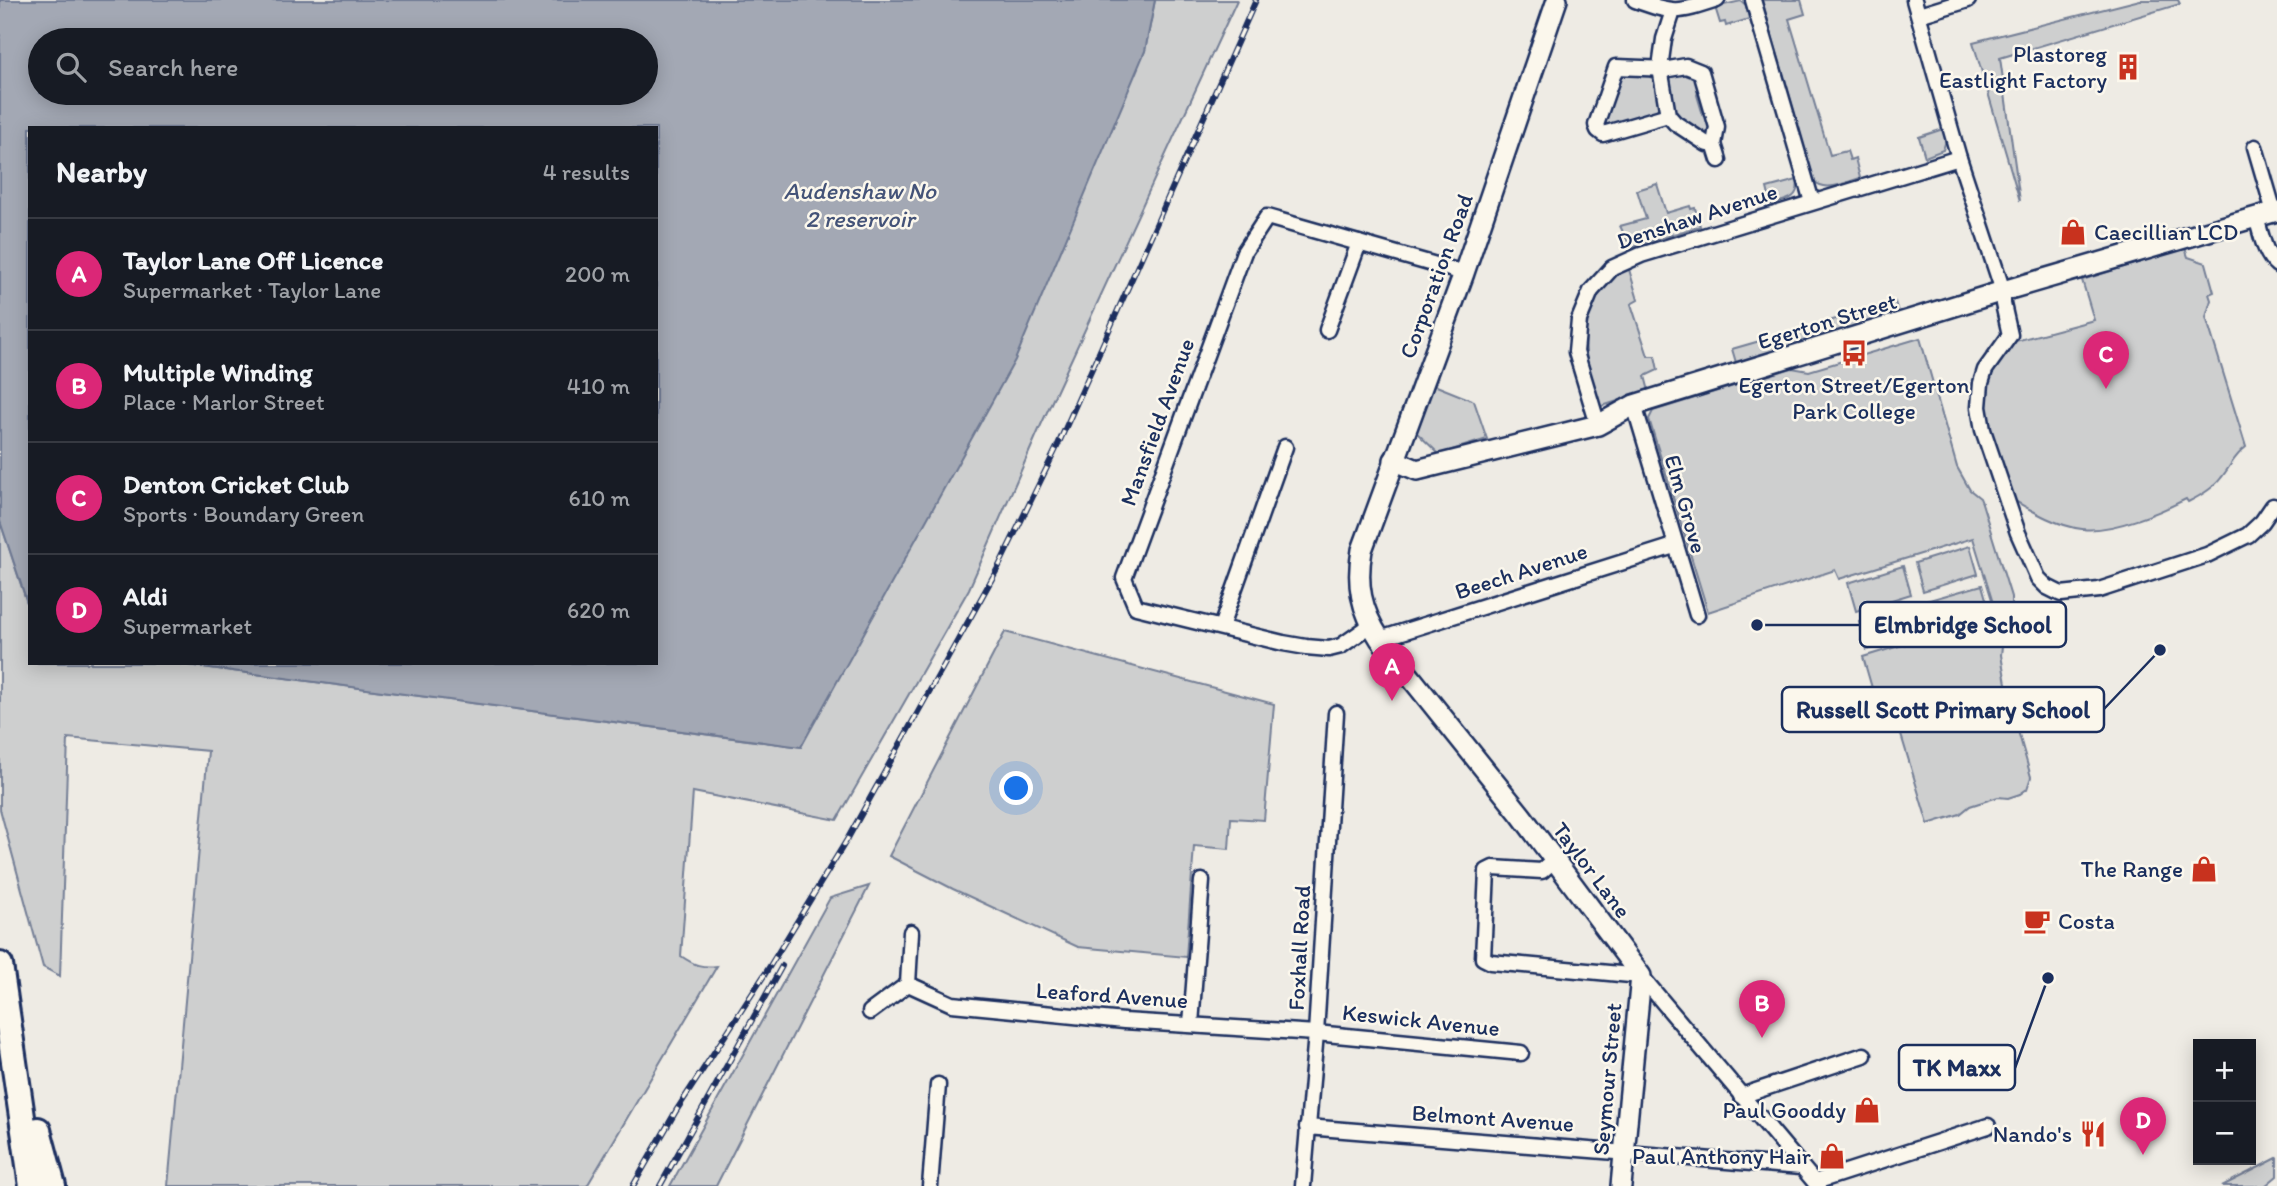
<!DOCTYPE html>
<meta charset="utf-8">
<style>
body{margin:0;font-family:Itim,sans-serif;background:#242831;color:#f1f3f6}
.controls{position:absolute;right:21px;bottom:21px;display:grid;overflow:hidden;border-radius:0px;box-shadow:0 4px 18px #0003}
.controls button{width:63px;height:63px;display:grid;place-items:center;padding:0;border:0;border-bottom:2px solid #363941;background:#171b24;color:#f1f3f6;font:35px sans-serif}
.you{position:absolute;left:1017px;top:789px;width:24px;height:24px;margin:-18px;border:5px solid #fff;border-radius:50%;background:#1a73e8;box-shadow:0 0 0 10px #1a73e833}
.badge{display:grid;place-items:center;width:46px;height:46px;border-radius:50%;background:#db2777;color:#fff;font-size:23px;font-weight:700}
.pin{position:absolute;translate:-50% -58px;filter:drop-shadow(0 2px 4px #0008)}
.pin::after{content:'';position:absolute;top:37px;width:24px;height:21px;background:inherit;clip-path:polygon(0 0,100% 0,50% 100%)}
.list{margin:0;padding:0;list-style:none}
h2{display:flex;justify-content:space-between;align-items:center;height:91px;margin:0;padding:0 28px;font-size:30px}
h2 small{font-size:23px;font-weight:400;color:#9ea1a6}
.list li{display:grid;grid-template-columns:46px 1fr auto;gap:21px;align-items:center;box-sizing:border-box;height:112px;padding:0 28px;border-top:2px solid #363941}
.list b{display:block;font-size:26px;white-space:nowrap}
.list p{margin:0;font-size:23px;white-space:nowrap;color:#9ea1a6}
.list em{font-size:23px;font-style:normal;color:#9ea1a6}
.icon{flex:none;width:38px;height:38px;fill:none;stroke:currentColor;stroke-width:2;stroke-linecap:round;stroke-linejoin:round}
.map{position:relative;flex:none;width:2277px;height:1186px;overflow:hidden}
.search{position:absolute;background:#171b24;box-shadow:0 4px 18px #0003;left:28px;top:28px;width:630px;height:77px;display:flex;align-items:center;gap:18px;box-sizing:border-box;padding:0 24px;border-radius:38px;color:#9ea1a6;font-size:26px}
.panel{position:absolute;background:#171b24;box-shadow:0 4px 18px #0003;left:28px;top:126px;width:630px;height:539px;border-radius:0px}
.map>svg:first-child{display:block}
.green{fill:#cecfcf;stroke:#747f96;stroke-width:2}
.water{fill:#a3a8b4;stroke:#6d7892;stroke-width:2;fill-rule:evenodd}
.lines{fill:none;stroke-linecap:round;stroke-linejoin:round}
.street-casing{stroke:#1b2f5e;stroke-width:19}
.secondary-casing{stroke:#1b2f5e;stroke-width:24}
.highway-casing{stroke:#1b2f5e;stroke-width:30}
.street{stroke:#fbf7ec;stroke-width:14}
.secondary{stroke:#fbf7ec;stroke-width:19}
.highway{stroke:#fbf7ec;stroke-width:24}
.rail-casing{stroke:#1b2f5e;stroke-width:6}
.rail{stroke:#fbf7ec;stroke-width:3.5;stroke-dasharray:10;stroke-linecap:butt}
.labels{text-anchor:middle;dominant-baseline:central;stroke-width:5;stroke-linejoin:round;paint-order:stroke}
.poi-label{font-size:23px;fill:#1b2f5e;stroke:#fbf7ec;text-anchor:end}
.street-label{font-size:23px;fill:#1b2f5e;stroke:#fbf7ec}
.water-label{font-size:24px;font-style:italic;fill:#445378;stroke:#fbf7ec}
.leader{fill:none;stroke:#1b2f5e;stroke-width:2.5}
.callout-dot{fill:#1b2f5e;stroke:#fbf7ec;stroke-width:2.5}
.callout{fill:#fbf7ec;stroke:#1b2f5e;stroke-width:2.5}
.callout-label{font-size:24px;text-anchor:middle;font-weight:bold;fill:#1b2f5e}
</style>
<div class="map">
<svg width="2277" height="1186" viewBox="0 0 2277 1186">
<rect width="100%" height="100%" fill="#eeebe4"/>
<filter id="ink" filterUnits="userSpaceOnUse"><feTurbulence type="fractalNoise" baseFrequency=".0143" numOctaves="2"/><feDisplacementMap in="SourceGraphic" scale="14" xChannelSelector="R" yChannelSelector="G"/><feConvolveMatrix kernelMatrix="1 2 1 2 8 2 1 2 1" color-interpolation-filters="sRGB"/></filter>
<g filter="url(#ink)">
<!-- green -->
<g class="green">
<path d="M 1155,0 L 1237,0 L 1041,425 L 969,589 L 837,820 L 693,792 L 681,956 C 694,965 702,968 717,966 L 587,1186 L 168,1186 L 208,751 L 68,738 L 60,976 L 43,967 L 0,809 L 0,521 L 30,612 L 30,663 L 173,663 L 801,747 L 1145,51 Z"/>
<path d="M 1762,0 L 1801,0 L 1805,14 L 1789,19 L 1830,155 L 1847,151 L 1850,160 L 1855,158 L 1860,178 C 1846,182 1826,193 1814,181 Z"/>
<path d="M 2140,0 L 2178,0 L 2180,4 L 2000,58 L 2020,201 L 1973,42 Z"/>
<path d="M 1741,1 L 1746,5 L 1749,19 L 1726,26 L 1725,22 L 1720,23 L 1715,7 Z"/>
<path d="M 1689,71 L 1701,82 L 1697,95 L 1703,115 L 1709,118 L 1713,133 L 1706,139 C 1684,123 1661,108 1671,76 Z"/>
<path d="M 1643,72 L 1656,81 L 1662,104 L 1653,114 L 1604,128 L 1601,125 L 1607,103 C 1620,95 1616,86 1620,73 Z"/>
<path d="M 1943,129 L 1946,140 L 1943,150 L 1925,157 L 1919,137 Z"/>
<path d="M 1797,180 C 1801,199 1786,200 1771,204 L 1767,188 Z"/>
<path d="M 1657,184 L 1666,213 L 1690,206 L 1691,209 L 1695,208 L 1700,226 L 1631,248 L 1620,226 L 1646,219 L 1637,190 Z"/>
<path d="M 2185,248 L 2188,257 L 2206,263 L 2214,292 L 2209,294 L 2211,300 L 2206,317 L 2246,447 C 2233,457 2231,466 2221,478 C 2213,489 2200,496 2188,502 L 2186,499 C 2161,512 2111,533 2082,529 C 2057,526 2034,512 2012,499 L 1988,423 L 1985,385 L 2008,343 L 2094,320 L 2082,280 Z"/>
<path d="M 1628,266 L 1638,300 L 1631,304 L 1648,356 L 1655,356 L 1658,370 L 1645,376 L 1649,391 L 1596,408 C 1583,351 1572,304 1628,266 Z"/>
<path d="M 1895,302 L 1900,319 L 1737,366 L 1732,349 Z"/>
<path d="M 1920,338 L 1957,467 L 1970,490 L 1980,498 L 1982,503 L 2011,597 L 2011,611 L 2004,630 L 2001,655 L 2008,695 L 2031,777 L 2027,789 L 2020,794 L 2008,798 L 1998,797 L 1970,806 L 1960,814 L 1928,824 L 1895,715 L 1881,719 L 1863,657 L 1997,616 L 1973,538 L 1839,579 L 1835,570 L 1708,612 L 1649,419 L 1653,411 L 1792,368 L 1809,371 Z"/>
<path d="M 1434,385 L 1474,401 L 1487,439 L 1439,454 L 1416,432 Z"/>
<path d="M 1970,546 L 1978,574 L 1923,591 L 1915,563 Z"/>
<path d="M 1903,566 L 1911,594 L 1856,611 L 1848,583 Z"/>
<path d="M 1982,585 L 1990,613 L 1935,629 L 1926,601 Z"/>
<path d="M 1914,605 L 1923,633 L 1867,650 L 1859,622 Z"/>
<path d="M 1005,632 L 1274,704 L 1264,820 L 1231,818 L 1229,849 L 1194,846 L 1186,957 L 1078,947 L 953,889 L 889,856 Z"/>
<path d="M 869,886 L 716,1186 L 670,1186 L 830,898 Z"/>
<path d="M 2277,1158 L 2277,1176 L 2265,1186 L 2222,1186 Z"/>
</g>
<!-- water -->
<path class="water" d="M 0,0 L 1155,0 L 1145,51 L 1015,360 L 801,747 L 173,663 L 656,663 L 656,128 L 30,128 L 30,611 L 0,521 ZM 40,40 L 646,40 L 646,93 L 40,93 Z"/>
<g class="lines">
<!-- street casing -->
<g class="street-casing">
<g id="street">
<path d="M 1635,0 C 1674,14 1677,13 1717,0"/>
<path d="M 1753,0 L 1812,202"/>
<path d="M 1914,0 L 1959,158 L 2003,291 L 2003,304 L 2010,335 L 1985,370 L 1981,383 L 1979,407 L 1983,430 L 2018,533 L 2038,578 L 2047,587 L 2061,594 L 2099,590 L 2207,555 L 2248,535 L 2262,522 L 2273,506"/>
<path d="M 1673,11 L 1664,39 L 1660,68 L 1668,115 L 1675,123 L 1707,144 L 1714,144 L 1719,160"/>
<path d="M 1919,15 L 1968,0"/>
<path d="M 1668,115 L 1603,134 L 1598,130 L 1596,125 L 1616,67 L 1669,69 L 1686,66 L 1701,72 L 1717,127 L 1714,144"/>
<path d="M 2255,147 L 2274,212"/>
<path d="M 2256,217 C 2261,233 2264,254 2277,265"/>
<path d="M 1327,330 L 1359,243"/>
<path d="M 1634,405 L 1697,615"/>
<path d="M 1598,425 L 1576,352 L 1579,320 L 1591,291 L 1612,268 L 1641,255 L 1959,158"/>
<path d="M 1371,625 L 1341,646 L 1329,649 L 1306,647 L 1283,643 L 1136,607 L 1124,578 L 1244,252 L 1267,217 L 1464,273"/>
<path d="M 1221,627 L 1285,447"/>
<path d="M 1380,639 L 1674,546"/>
<path d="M 1553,861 L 1542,871 L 1493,868 L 1487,871 L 1483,958 L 1491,962 L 1641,976 L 1818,1186"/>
<path d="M 908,984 L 952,1004 L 1124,1021 L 1316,1033 L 1521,1053"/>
<path d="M 870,1012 L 908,984 L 911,932"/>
<path d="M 1191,1024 L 1202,881"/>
<path d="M 1741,1096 L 1864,1055"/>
<path d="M 1307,1127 L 1801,1167"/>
<path d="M 1815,1182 L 1988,1126"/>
<path d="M 930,1186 L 938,1085"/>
<path d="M 1303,1186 L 1316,1033 L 1336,713"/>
</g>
</g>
<!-- secondary casing -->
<g class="secondary-casing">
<g id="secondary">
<path d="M 1557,0 L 1464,273 L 1362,550 C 1356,584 1361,610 1380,639 L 1521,815 L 1641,976 L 1621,1186"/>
<path d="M 1394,460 L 1417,470 L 1598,425 L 1634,405 L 2003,291 L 2277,211"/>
</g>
</g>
<!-- highway casing -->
<g class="highway-casing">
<g id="highway">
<path d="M 0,965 L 32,1186"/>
<path d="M 38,1130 L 53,1186"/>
</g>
</g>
<!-- street -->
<use href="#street" class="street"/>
<!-- secondary -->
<use href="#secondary" class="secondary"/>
<!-- highway -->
<use href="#highway" class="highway"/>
<!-- rail casing -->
<g class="rail-casing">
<g id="rail">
<path d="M 633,1186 L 676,1111 L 765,974 L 848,838 L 999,566 L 1057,447 L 1256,0"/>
<path d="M 660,1186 L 782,966"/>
</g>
</g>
<!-- rail -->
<use href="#rail" class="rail"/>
</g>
</g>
<!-- icons -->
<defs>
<g id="building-bare" transform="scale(2.1)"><path d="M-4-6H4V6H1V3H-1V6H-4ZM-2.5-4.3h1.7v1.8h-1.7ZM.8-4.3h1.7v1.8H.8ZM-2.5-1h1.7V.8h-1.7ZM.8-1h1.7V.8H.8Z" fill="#c8321e" stroke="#fbf7ec" stroke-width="2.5" paint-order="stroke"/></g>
<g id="shop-bare" transform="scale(2.1)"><path d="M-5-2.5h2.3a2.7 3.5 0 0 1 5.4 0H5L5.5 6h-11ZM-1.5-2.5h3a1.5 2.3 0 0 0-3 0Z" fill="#c8321e" stroke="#fbf7ec" stroke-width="2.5" paint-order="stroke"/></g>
<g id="bus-bare" transform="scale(2.1)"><path d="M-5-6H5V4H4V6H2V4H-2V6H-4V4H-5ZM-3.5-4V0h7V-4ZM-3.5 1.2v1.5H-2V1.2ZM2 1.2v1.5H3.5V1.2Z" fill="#c8321e" stroke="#fbf7ec" stroke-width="2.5" paint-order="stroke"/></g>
<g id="cafe-bare" transform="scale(2.1)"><path d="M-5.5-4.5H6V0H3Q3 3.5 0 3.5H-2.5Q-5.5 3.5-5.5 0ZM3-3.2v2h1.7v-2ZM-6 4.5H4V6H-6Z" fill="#c8321e" stroke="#fbf7ec" stroke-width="2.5" paint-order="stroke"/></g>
<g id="restaurant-bare" transform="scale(2.1)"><path d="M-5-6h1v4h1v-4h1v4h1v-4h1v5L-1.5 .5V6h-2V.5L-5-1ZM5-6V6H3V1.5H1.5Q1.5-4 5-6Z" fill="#c8321e" stroke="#fbf7ec" stroke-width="2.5" paint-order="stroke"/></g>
</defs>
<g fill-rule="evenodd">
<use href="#building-bare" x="2128" y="67"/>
<use href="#shop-bare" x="2073" y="232"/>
<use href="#bus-bare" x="1854" y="353"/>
<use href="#shop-bare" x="2204" y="869"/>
<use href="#cafe-bare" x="2037" y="921"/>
<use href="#shop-bare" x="1867" y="1110"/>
<use href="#restaurant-bare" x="2093" y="1134"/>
<use href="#shop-bare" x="1832" y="1156"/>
</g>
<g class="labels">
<!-- poi labels -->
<g class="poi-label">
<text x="2107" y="54">Plastoreg<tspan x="2107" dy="26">Eastlight Factory</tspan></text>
<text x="2094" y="232" text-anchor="start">Caecillian LCD</text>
<text x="1854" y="385" text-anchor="middle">Egerton Street/Egerton<tspan x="1854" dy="26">Park College</tspan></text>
<text x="2183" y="869">The Range</text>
<text x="2058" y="921" text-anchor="start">Costa</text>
<text x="1846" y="1110">Paul Gooddy</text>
<text x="2072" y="1134">Nando's</text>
<text x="1811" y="1156">Paul Anthony Hair</text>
</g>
<!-- street labels -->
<g class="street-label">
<text transform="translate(1697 216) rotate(-18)">Denshaw Avenue</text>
<text transform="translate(1436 276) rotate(-70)">Corporation Road</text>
<text transform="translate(1827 321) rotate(-17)">Egerton Street</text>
<text transform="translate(1157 422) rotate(-70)">Mansfield Avenue</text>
<text transform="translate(1686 504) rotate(74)">Elm Grove</text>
<text transform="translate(1521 571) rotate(-18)">Beech Avenue</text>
<text transform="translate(1592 870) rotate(53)">Taylor Lane</text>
<text transform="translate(1299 948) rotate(-87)">Foxhall Road</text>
<text transform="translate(1112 995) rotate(4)">Leaford Avenue</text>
<text transform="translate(1421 1020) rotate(6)">Keswick Avenue</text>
<text transform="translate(1607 1079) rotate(-85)">Seymour Street</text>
<text transform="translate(1493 1118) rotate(4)">Belmont Avenue</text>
</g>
<!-- water labels -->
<g class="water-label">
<text x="860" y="190">Audenshaw No<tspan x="860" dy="28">2 reservoir</tspan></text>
</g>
</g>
<!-- callouts -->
<path class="leader" d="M1757 625L1860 625M2160 650L2104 709M2048 978L2015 1068"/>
<g class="callout-dot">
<circle cx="1757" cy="625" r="7"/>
<circle cx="2160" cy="650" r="7"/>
<circle cx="2048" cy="978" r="7"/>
</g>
<g class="callout">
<rect x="1860" y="602" width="206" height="45" rx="7"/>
<rect x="1782" y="687" width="322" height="45" rx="7"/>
<rect x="1899" y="1045" width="116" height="45" rx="7"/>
</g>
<g class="callout-label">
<text x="1963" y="633">Elmbridge School</text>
<text x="1943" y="718">Russell Scott Primary School</text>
<text x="1957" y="1076">TK Maxx</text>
</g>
</svg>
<div class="controls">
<button>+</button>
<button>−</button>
</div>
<div class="you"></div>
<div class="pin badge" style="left:1392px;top:701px">A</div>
<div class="pin badge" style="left:1762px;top:1038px">B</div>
<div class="pin badge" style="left:2106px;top:389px">C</div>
<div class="pin badge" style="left:2143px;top:1155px">D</div>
<div class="search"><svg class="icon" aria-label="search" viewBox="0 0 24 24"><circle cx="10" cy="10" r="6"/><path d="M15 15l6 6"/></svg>Search here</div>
<section class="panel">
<h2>Nearby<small>4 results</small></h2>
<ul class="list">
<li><span class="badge">A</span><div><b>Taylor Lane Off Licence</b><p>Supermarket · Taylor Lane</p></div><em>200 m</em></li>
<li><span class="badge">B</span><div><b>Multiple Winding</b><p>Place · Marlor Street</p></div><em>410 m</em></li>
<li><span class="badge">C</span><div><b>Denton Cricket Club</b><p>Sports · Boundary Green</p></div><em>610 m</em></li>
<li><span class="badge">D</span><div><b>Aldi</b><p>Supermarket</p></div><em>620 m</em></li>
</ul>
</section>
</div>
